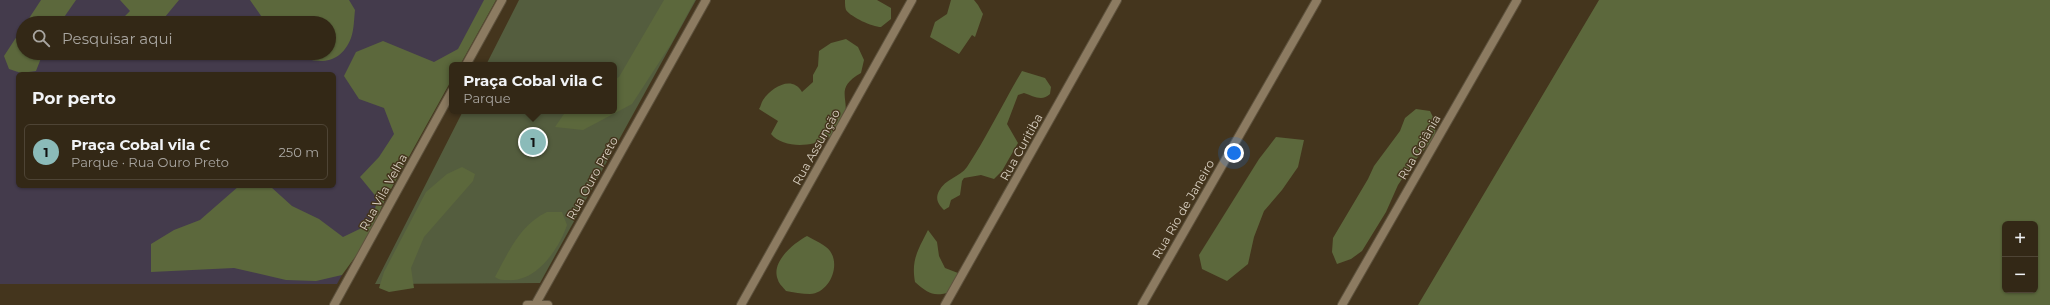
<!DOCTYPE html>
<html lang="pt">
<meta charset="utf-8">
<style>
body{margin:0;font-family:Montserrat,sans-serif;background:#3b301f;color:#f1f3f6}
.controls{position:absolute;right:12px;bottom:12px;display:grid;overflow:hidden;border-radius:6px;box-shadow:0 1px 3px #0004}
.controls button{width:36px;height:36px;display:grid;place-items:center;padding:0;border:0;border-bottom:1px solid #4e4435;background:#332816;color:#f1f3f6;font:20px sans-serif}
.you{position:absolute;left:1234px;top:153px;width:14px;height:14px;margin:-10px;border:3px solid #fff;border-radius:50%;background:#1a73e8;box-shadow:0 0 0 6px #1a73e833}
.badge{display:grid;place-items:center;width:26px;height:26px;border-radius:50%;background:#8bbbb9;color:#111;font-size:13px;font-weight:700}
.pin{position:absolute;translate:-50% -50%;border:2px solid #fff;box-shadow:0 1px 4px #0006}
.popup{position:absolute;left:449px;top:62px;width:168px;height:52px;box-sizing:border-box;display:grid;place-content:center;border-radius:6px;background:#332816;filter:drop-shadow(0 1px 3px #0005);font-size:13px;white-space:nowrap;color:#a9a6a1}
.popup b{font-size:15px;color:#f1f3f6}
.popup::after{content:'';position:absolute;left:50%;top:100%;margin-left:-8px;border:8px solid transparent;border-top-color:#332816}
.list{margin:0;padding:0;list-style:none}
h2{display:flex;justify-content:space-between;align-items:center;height:52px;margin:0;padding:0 16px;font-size:17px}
h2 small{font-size:13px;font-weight:400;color:#a9a6a1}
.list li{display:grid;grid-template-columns:26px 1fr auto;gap:12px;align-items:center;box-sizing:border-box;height:56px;margin:0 8px 8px;padding:0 8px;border:1px solid #4e4435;border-radius:6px}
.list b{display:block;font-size:15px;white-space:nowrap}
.list p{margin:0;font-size:13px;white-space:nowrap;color:#a9a6a1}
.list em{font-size:13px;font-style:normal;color:#a9a6a1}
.icon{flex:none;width:22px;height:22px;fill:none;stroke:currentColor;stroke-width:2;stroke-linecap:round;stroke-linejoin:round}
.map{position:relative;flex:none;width:2050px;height:305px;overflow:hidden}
.search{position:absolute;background:#332816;box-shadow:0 1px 3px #0004;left:16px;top:16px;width:320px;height:44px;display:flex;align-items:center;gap:10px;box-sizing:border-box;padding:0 14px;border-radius:22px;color:#a9a6a1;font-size:15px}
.panel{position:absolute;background:#332816;box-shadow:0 1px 3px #0004;left:16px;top:72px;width:320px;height:116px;border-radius:6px}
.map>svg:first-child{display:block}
.education{fill:#443b4c;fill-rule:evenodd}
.green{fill:#545d3e}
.forest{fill:#5c683c;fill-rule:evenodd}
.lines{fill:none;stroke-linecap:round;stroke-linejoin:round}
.street-casing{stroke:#5e523d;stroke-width:10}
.street{stroke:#8c7b61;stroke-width:8}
.labels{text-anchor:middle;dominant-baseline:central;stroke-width:3;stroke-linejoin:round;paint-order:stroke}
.street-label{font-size:12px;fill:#d9d0c2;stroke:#44351d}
</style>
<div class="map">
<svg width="2050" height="305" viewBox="0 0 2050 305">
<rect width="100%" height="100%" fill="#44351d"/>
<!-- education -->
<path class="education" d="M 0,0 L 491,0 L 452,65 L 452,72 L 337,284 L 0,284 ZM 23,23 L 329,23 L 329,53 L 23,53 ZM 18,74 L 334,74 L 334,186 L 18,186 Z"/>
<!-- green -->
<path class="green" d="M 519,0 L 696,0 L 540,283 L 375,284 L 463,111 L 614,111 L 614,65 L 486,65 Z"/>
<!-- forest -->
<g class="forest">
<path d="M 41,0 L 76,0 L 60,23 L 26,23 Z"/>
<path d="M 120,0 L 179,0 L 160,23 L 106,23 L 120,21 L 130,11 Z"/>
<path d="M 250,0 L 349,0 L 355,10 C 354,19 354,30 351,38 C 340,66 316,65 293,53 L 329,53 L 329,23 L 266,23 Z"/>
<path d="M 484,0 L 496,0 L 460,65 L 452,65 L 452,79 L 385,200 L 371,230 L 358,253 L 342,275 L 316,281 L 286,280 L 234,268 L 151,272 L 151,244 L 174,230 L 200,220 L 239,186 L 271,187 L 292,206 L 319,219 L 343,237 L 370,224 L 378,199 L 360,177 L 379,157 L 394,134 L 384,108 L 359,99 L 344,76 L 356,52 L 383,41 L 434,62 L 458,49 Z"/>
<path d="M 664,0 L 695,0 L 671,44 L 632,104 L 583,130 L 555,127 L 566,111 L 614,111 L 614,80 L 619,77 Z"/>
<path d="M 845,0 L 877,0 L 891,8 L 891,19 L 881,27 C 872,27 851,17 846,10 C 845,7 845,4 845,0 Z"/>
<path d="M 951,0 L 974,0 L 978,5 L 983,14 L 975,37 L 972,35 L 959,54 L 930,37 L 935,22 L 947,14 Z"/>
<path d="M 1599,0 L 2050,0 L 2050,305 L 1418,305 ZM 2005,224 L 2035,224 L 2035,290 L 2005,290 Z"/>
<path d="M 23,27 L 23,53 L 43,53 L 36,71 L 21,73 L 9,69 L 4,56 Z"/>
<path d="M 846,39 L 858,47 L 864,60 L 861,73 C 833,89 851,98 844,120 C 837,145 788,154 771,134 L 778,121 L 759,109 C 761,106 761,103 763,100 C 772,87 792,75 802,92 L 813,82 L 813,75 L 818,66 L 819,51 L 831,43 Z"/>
<path d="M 1022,71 L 1045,78 L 1051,87 L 1050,94 C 1042,102 1033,96 1024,93 L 1018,95 L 1007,124 L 1018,143 L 1002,171 L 994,179 L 981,175 L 964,178 L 962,181 L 960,195 L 951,200 L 949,207 L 944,210 C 938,204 935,199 939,191 C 945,179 960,177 967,167 C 987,137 1003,103 1022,71 Z"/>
<path d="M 1416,109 L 1430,111 L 1436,123 L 1435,137 L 1412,164 L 1398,185 L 1386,212 L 1362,251 L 1351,259 L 1337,264 L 1332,252 L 1333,238 L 1368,179 L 1374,166 L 1400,131 L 1405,118 Z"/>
<path d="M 1276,137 L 1304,140 L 1298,167 L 1282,190 L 1264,211 L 1254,237 L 1248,264 L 1227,281 L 1202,269 L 1199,255 L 1259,159 Z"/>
<path d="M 462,167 L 475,174 L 473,181 L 424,237 L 411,268 L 414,288 L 389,292 L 379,288 L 384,272 L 426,192 L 447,174 Z"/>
<path d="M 547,212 L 562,212 L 567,225 C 559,249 536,283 507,280 C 503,280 499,280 495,277 C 509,251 520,225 547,212 Z"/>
<path d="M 928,230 L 937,242 L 939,256 L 945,268 L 958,273 L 951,292 C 933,297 929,294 915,282 C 911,260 918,250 928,230 Z"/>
<path d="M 807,236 C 814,240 826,245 830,251 C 841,266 829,293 810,294 C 802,294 793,292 786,291 C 783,287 779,284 778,280 C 770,262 794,243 807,236 Z"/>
</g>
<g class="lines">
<!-- street casing -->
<g class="street-casing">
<g id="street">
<path d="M 466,65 L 502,0"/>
<path d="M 334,305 L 452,91"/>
<path d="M 527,305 L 548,305"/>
<path d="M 535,305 L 706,0"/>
<path d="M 741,305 L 912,0"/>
<path d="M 945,305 L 1117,0"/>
<path d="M 1142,305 L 1317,0"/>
<path d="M 1342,305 L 1517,0"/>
</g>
</g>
<!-- street -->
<use href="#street" class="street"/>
</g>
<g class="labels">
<!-- street labels -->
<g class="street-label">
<text transform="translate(816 147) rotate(-61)">Rua Assunção</text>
<text transform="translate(1021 147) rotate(-61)">Rua Curitiba</text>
<text transform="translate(1419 147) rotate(-60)">Rua Goiânia</text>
<text transform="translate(592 178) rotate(-61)">Rua Ouro Preto</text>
<text transform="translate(383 192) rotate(-61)">Rua Vila Velha</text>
<text transform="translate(1183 209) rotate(-60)">Rua Rio de Janeiro</text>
</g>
</g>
</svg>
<div class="controls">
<button>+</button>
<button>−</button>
</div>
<div class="you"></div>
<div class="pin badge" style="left:533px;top:142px">1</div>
<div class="popup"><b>Praça Cobal vila C</b>Parque</div>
<div class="search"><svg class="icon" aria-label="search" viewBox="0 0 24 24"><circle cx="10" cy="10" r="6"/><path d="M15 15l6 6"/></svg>Pesquisar aqui</div>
<section class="panel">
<h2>Por perto<small></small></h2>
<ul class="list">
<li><span class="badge">1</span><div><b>Praça Cobal vila C</b><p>Parque · Rua Ouro Preto</p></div><em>250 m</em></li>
</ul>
</section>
</div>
